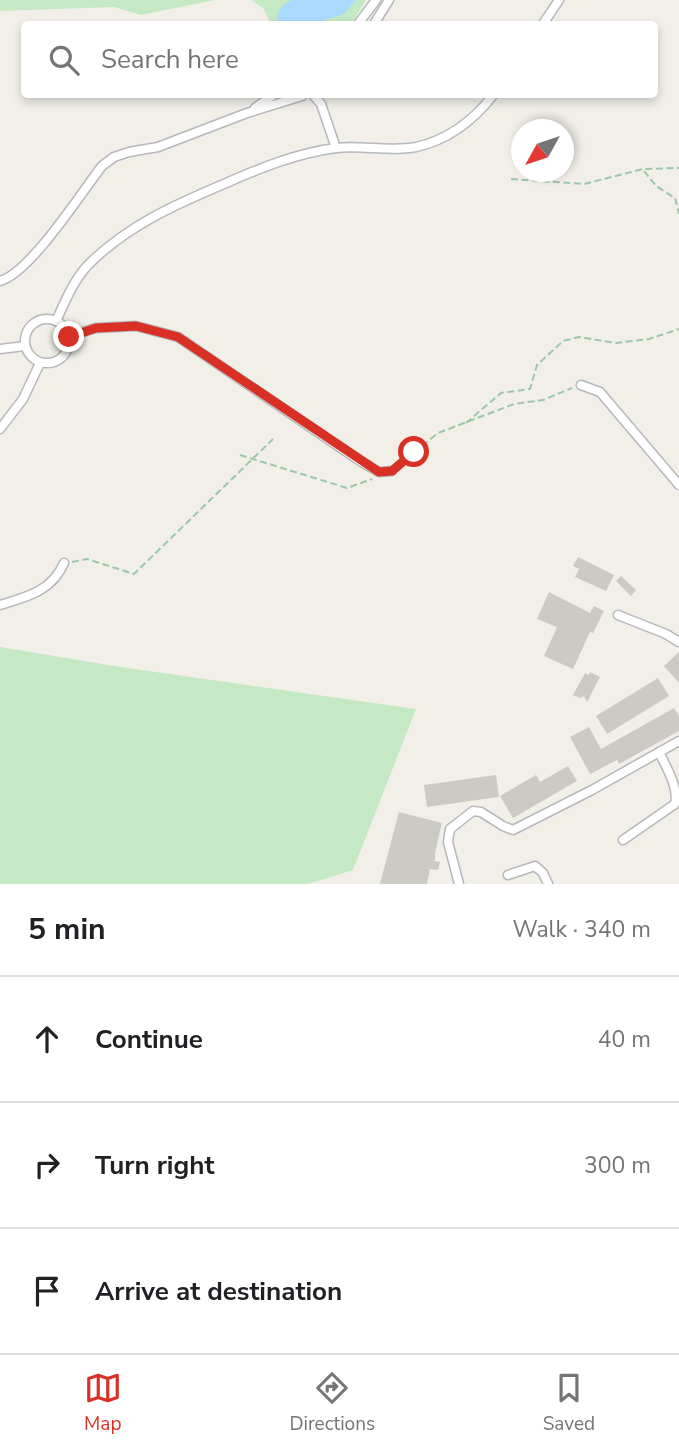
<!DOCTYPE html>
<meta charset="utf-8">
<style>
body{margin:0;font-family:"Nunito Sans",sans-serif;background:#f6f6f6;color:#202124}
.compass{position:absolute;left:511px;top:119px;width:63px;height:63px;border-radius:50%;background:#fff;box-shadow:0 4px 10px #0003;rotate:230deg}
.stop{position:absolute;width:21px;height:21px;margin:-16px;border:5px solid #d93025;border-radius:50%;background:#fff}
.stop.end{background:#d93025;border-color:#fff;box-shadow:0 2px 7px #0008}
.list{margin:0;padding:0;list-style:none}
h2{display:flex;justify-content:space-between;align-items:center;height:91px;margin:0;padding:0 28px;font-size:30px}
h2 small{font-size:23px;font-weight:400;color:#757577}
.list li{display:grid;grid-template-columns:46px 1fr auto;gap:21px;align-items:center;box-sizing:border-box;height:126px;padding:0 28px;border-top:2px solid #e0e0e0}
.list b{display:block;font-size:26px;white-space:nowrap}
.list em{font-size:23px;font-style:normal;color:#757577}
.icon{flex:none;width:38px;height:38px;fill:none;stroke:currentColor;stroke-width:2;stroke-linecap:round;stroke-linejoin:round}
.map{position:relative;flex:none;width:679px;height:884px;overflow:hidden}
.search{position:absolute;background:#fff;box-shadow:0 4px 10px #0003;left:21px;right:21px;top:21px;height:77px;display:flex;align-items:center;gap:18px;box-sizing:border-box;padding:0 24px;border-radius:7px;color:#757577;font-size:26px}
.sheet{height:469px;background:#fff}
nav{display:flex;justify-content:space-around;align-items:center;box-sizing:border-box;height:98px;border-top:2px solid #e0e0e0;background:#fff;font-size:19px;color:#757577}
nav a{display:grid;justify-items:center;gap:4px}
nav .on{color:#d93025}
.map>svg:first-child{display:block}
.green{fill:#c5e8c5}
.water{fill:#aadaff}
.building{fill:#cccac5}
.lines{fill:none;stroke-linecap:round;stroke-linejoin:round}
.minor-casing{stroke:#b5b8bc;stroke-width:11}
.path{stroke:#9cc7a9;stroke-width:2;stroke-dasharray:7 3.5;stroke-linecap:butt}
.minor{stroke:#fff;stroke-width:8}
.route{stroke:#d93025;stroke-width:9}
</style>
<div class="map">
<svg width="679" height="884" viewBox="0 0 679 884">
<rect width="100%" height="100%" fill="#f1efe8"/>
<!-- green -->
<g class="green">
<path d="M 0,0 L 215,0 L 141,15 L 114,7 L 0,11 Z"/>
<path d="M 251,0 L 366,0 L 353,21 L 349,24 L 271,24 L 263,8 Z"/>
<path d="M 0,647 L 120,667 L 416,709 L 353,870 L 308,884 L 0,884 Z"/>
</g>
<!-- water -->
<path class="water" d="M 292,0 L 356,0 L 344,14 L 321,21 L 322,24 L 278,24 C 275,13 281,4 292,0 Z"/>
<!-- building -->
<g class="building">
<path d="M 578,557 L 614,575 L 606,591 L 575,577 L 579,569 L 573,566 Z"/>
<path d="M 621,576 L 636,590 L 631,596 L 616,581 Z"/>
<path d="M 549,592 L 590,613 L 594,606 L 604,611 L 593,633 L 590,632 L 573,669 L 544,656 L 557,627 L 537,619 Z"/>
<path d="M 679,652 L 679,683 L 664,666 Z"/>
<path d="M 590,672 L 600,677 L 587,702 L 584,696 L 580,698 L 573,695 L 585,673 L 589,675 Z"/>
<path d="M 658,678 L 669,696 L 607,734 L 596,716 Z"/>
<path d="M 674,708 L 679,716 L 679,731 L 619,764 L 617,760 L 590,774 L 570,737 L 589,727 L 601,749 Z"/>
<path d="M 568,766 L 577,781 L 513,818 L 500,796 L 536,775 L 540,782 Z"/>
<path d="M 496,775 L 499,797 L 427,807 L 424,785 Z"/>
<path d="M 399,812 L 442,823 L 435,853 L 435,861 L 440,862 L 438,870 L 430,869 L 427,884 L 380,884 Z"/>
</g>
<g class="lines">
<!-- minor casing -->
<g class="minor-casing">
<g id="minor">
<path d="M 358,24 L 376,0"/>
<path d="M 374,24 L 389,0"/>
<path d="M 543,24 L 559,0"/>
<path d="M 314,96 L 321,104 L 336,148"/>
<path d="M 255,108 L 275,94"/>
<path d="M 0,281 C 30,273 81,193 102,166 L 114,157 L 129,152 L 158,147 L 247,113 L 302,96"/>
<circle cx="47" cy="341" r="22"/>
<path d="M 56,321 C 65,302 73,281 88,265 C 127,226 174,205 224,184 C 260,168 297,153 336,148 C 362,145 390,152 416,147 C 448,140 474,120 494,94"/>
<path d="M 69,336 L 96,328 L 136,326 L 178,337 L 360,461 L 379,472 L 392,471"/>
<path d="M 0,349 L 25,346"/>
<path d="M 581,385 L 600,392 L 679,485"/>
<path d="M 0,429 L 23,399 L 40,363"/>
<path d="M 0,605 C 27,597 52,591 64,563"/>
<path d="M 618,615 L 666,634 L 679,642"/>
<path d="M 623,840 L 675,804 C 679,787 666,767 659,752"/>
<path d="M 508,875 L 535,866 L 543,873 L 548,884"/>
<path d="M 459,884 L 448,842 L 450,829 L 473,811 L 481,812 L 503,826 L 513,830 L 592,790 L 679,741"/>
</g>
</g>
<!-- path -->
<g class="path">
<path d="M 644,171 L 656,186 L 675,198 L 679,214"/>
<path d="M 511,179 L 584,184 L 643,169 L 679,168"/>
<path d="M 466,423 L 501,393 L 530,389 L 537,365 L 563,341 L 579,337 L 616,343 L 649,339 L 679,329"/>
<path d="M 240,455 L 347,488 L 372,479"/>
<path d="M 398,466 L 438,433 L 514,404 L 543,400 L 572,388"/>
<path d="M 72,562 L 87,559 L 134,574 L 273,439"/>
</g>
<!-- minor -->
<use href="#minor" class="minor"/>
</g>
<g class="lines">
<!-- route -->
<path class="route" d="M 69,337 L 96,328 L 136,326 L 178,337 L 379,472 L 392,471 L 414,452"/>
</g>
</svg>
<svg class="compass" viewBox="-18 -18 36 36"><path d="M0-13l5 13h-10z" fill="#e53935"/><path d="M0 13l5-13h-10z" fill="#757577"/></svg>
<div class="stop" style="left:414px;top:452px"></div>
<div class="stop end" style="left:69px;top:337px"></div>
<div class="search"><svg class="icon" aria-label="search" viewBox="0 0 24 24"><circle cx="10" cy="10" r="6"/><path d="M15 15l6 6"/></svg>Search here</div>
</div>
<section class="sheet">
<h2>5 min<small>Walk · 340 m</small></h2>
<ul class="list">
<li><svg class="icon" aria-label="ahead" viewBox="0 0 24 24"><path d="M12 20V5M6 11l6-6 6 6"/></svg><div><b>Continue</b></div><em>40 m</em></li>
<li><svg class="icon" aria-label="right" viewBox="0 0 24 24"><path d="M7 20v-9h11M14 6l5 5-5 5"/></svg><div><b>Turn right</b></div><em>300 m</em></li>
<li><svg class="icon" aria-label="arrive" viewBox="0 0 24 24"><path d="M6 21V4h12l-3 4 3 4H6"/></svg><div><b>Arrive at destination</b></div></li>
</ul>
</section>
<nav>
<a class="on"><svg class="icon" aria-label="map" viewBox="0 0 24 24"><path d="M3 6l6-2 6 2 6-2v14l-6 2-6-2-6 2zM9 4v14M15 6v14"/></svg>Map</a>
<a><svg class="icon" aria-label="directions" viewBox="0 0 24 24"><path d="M12 3l9 9-9 9-9-9zM9 14v-3h6M13 9l2 2-2 2"/></svg>Directions</a>
<a><svg class="icon" aria-label="saved" viewBox="0 0 24 24"><path d="M7 4h10v16l-5-4-5 4z"/></svg>Saved</a>
</nav>
